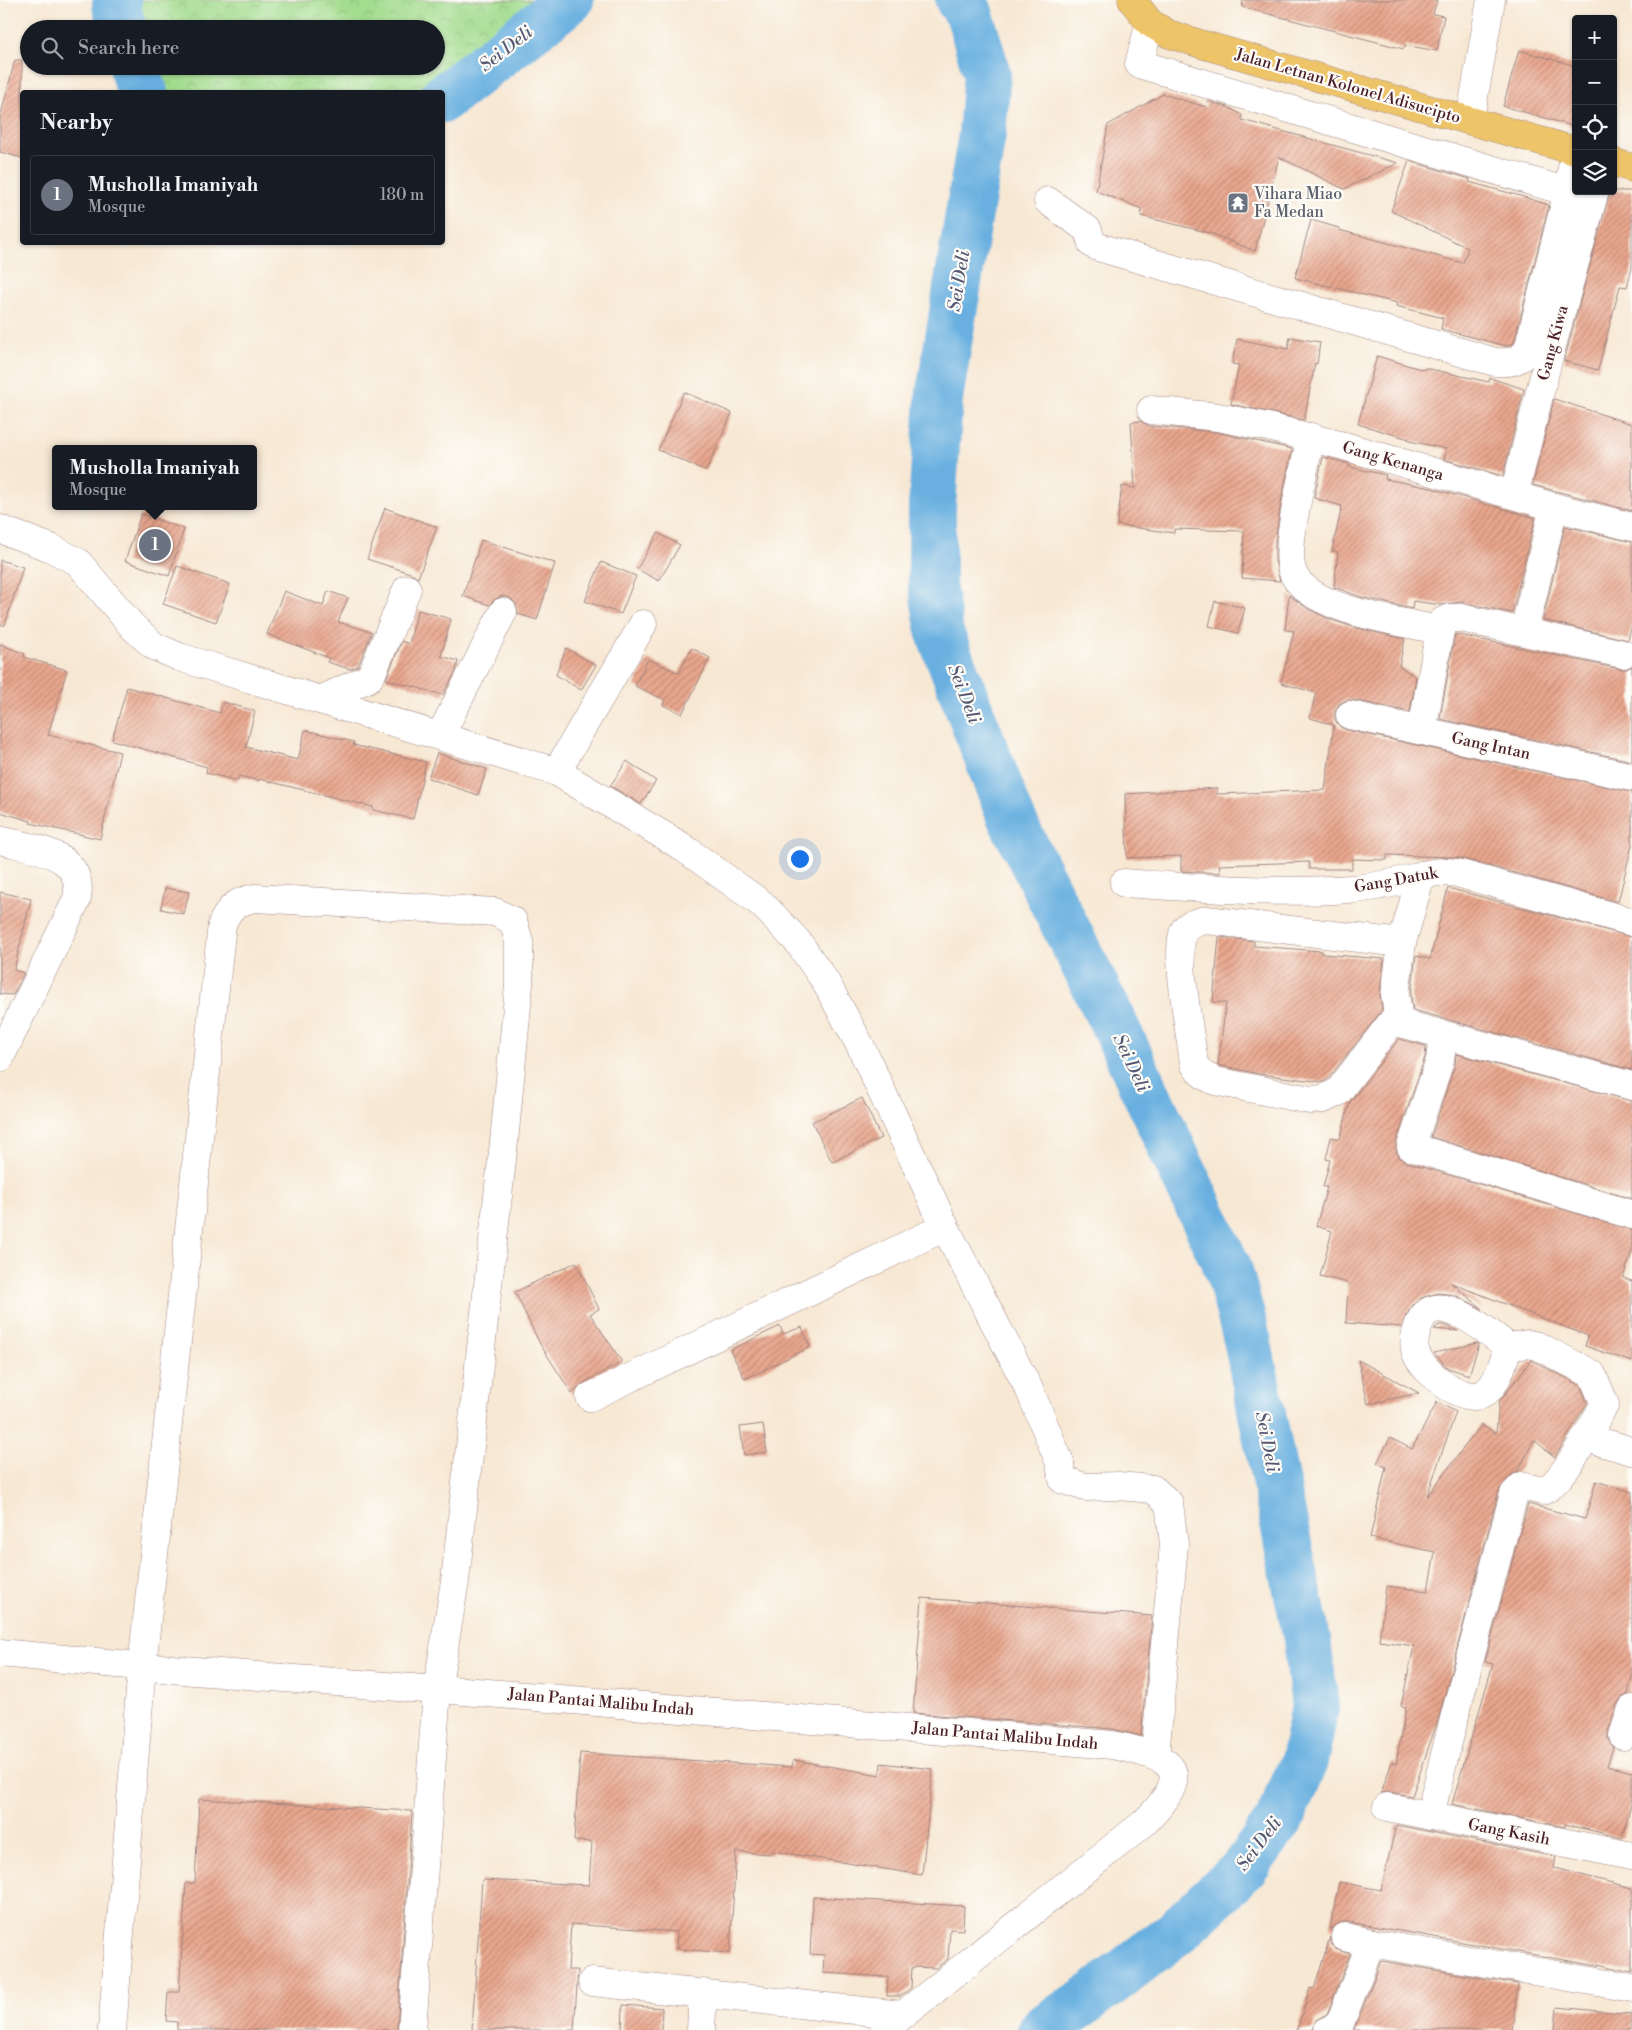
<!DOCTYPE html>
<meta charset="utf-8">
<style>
body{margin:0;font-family:"Libre Bodoni",serif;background:#20242c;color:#f1f3f6}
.controls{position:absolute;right:15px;top:15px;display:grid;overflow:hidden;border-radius:5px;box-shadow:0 1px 4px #0004}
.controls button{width:45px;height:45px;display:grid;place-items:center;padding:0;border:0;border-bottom:1px solid #363941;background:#171b24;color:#f1f3f6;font:25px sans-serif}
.you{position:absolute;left:799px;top:858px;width:18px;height:18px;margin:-12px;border:4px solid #fff;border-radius:50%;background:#1a73e8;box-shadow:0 0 0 8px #1a73e833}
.badge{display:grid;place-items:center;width:32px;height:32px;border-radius:50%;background:#b45309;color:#fff;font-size:16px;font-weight:700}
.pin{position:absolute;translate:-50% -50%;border:2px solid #fff;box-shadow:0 1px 5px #0006}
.popup{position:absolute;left:52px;top:445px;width:205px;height:65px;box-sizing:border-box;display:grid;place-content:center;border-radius:5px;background:#171b24;filter:drop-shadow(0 1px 4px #0005);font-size:16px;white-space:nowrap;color:#9ea1a6}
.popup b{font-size:19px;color:#f1f3f6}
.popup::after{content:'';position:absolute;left:50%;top:100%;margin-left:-10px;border:10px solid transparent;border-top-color:#171b24}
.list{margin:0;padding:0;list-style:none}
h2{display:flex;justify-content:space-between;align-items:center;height:65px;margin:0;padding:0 20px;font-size:21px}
h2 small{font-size:16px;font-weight:400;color:#9ea1a6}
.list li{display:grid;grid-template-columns:32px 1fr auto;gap:15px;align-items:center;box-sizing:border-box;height:80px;margin:0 10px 10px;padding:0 10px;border:1px solid #363941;border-radius:5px}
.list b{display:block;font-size:19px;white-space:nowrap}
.list p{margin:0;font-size:16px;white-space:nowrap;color:#9ea1a6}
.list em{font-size:16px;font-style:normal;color:#9ea1a6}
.icon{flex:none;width:28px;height:28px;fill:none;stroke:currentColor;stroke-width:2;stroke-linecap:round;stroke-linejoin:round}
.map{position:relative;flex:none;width:1632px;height:2030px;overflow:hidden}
.search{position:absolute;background:#171b24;box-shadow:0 1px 4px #0004;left:20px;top:20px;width:425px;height:55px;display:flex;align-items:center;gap:12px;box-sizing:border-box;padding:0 18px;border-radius:28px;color:#9ea1a6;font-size:19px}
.panel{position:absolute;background:#171b24;box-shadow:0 1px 4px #0004;left:20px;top:90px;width:425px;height:155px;border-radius:5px}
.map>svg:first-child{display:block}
.park{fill:url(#park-crowns);stroke:#767e5c}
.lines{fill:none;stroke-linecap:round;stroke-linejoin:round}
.river{stroke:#69b0e0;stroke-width:48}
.building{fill:url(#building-hatch)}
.minor-casing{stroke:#a08480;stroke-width:29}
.major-casing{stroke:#a08480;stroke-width:29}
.minor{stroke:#fff;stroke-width:28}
.major{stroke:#eec469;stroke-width:28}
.labels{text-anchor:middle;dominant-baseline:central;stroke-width:4.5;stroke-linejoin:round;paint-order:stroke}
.street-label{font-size:16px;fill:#4a1f2b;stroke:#fdfcf7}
.worship-label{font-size:16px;fill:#5b616d;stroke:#fdfcf7;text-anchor:start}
.water-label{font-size:18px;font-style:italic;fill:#565973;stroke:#fdfcf7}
</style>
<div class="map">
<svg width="1632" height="2030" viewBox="0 0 1632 2030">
<defs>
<pattern id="park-crowns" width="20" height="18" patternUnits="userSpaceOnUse" patternTransform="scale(1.25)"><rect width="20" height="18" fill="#a2dc8e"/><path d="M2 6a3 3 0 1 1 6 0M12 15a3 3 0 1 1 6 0" fill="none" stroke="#8dbc7b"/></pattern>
<pattern id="building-hatch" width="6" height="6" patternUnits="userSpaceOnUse" patternTransform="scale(1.25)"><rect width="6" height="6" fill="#e9a78e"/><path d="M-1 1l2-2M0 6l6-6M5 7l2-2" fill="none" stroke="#bf8774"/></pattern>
</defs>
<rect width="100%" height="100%" fill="#fdfcf7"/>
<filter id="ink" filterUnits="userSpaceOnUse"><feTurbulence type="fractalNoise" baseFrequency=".02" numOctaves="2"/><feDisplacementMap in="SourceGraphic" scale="10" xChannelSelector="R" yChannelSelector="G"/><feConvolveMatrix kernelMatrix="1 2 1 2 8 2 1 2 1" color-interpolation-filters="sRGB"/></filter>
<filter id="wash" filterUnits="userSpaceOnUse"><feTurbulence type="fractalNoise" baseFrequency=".0096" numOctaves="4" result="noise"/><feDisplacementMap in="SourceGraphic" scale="20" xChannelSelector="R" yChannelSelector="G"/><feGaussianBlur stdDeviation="1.12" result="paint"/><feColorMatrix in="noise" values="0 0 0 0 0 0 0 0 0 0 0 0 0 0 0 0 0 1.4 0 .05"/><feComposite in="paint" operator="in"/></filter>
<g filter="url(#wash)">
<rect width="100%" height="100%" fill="#f7e8d4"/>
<!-- park -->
<path class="park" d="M 118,0 L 570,0 L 443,99 L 442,92 L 144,92 L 136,79 L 133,66 L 436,66 L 436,29 L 123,29 L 116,5 Z"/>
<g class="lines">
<!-- river -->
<g class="river">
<path d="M 118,0 L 116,5 L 123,29"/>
<path d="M 959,0 L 969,13 L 987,74 L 982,134 L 939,399 L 932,507 L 932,584 L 940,633 L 1011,818 L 1112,1020 L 1229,1271 L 1247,1339 L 1307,1639 L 1315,1707 L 1304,1761 L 1280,1819 L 1244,1868 L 1177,1931 L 1096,1994 L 1041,2030"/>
<path d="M 133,66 L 136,79 L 144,92"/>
<path d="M 442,99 L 570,0"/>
</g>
</g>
<g id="blocks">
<!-- building -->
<g class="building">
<path d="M 1243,0 L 1437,0 L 1433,14 L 1444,16 L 1437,51 L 1405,45 L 1404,49 L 1242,7 Z"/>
<path d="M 1519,50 L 1576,66 L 1576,127 L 1503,106 Z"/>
<path d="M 15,60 L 22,60 L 22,158 L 0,152 L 0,118 Z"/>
<path d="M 1163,94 L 1206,107 L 1207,101 L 1228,107 L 1242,115 L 1242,120 L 1398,163 L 1344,189 L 1279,157 L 1255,251 L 1210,233 L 1141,216 L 1142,209 L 1096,191 L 1108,125 Z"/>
<path d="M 1409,161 L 1470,179 L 1469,182 L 1524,197 L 1549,205 L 1514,343 L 1510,345 L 1506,346 L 1441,329 L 1443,318 L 1396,306 L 1397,303 L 1295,278 L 1311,220 L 1339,228 L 1339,230 L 1463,263 L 1468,248 L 1391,211 Z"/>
<path d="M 1610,191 L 1632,191 L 1632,268 L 1627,287 L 1620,286 L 1598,370 L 1564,361 Z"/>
<path d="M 1290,337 L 1320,342 L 1317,364 L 1315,363 L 1304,420 L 1231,404 L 1239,365 L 1232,364 L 1237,339 L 1288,349 Z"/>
<path d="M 1377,356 L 1424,370 L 1425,368 L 1489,382 L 1490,378 L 1524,389 L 1503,476 L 1444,459 L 1447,449 L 1409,441 L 1409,439 L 1358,424 Z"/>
<path d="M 684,392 L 732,413 L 706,471 L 658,450 Z"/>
<path d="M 1554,399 L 1632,424 L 1632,511 L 1533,485 Z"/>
<path d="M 1141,421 L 1149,426 L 1216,432 L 1292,449 L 1281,502 L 1275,541 L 1275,560 L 1280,581 L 1242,578 L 1244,531 L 1174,529 L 1174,533 L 1117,525 L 1122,486 L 1135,488 L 1131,422 Z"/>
<path d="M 1323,457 L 1349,464 L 1349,467 L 1386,475 L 1385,479 L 1431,488 L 1535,518 L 1512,613 L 1461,602 L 1441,605 L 1413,601 L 1412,609 L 1361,597 L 1334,587 L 1338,552 L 1332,551 L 1342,506 L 1314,498 Z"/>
<path d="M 385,508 L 437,527 L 418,578 L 413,574 L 367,559 Z"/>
<path d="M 141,514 L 184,529 L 169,576 L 125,561 Z"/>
<path d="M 1565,526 L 1632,542 L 1632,625 L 1628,640 L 1543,620 Z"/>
<path d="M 658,533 L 680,545 L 659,581 L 637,569 Z"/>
<path d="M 481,540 L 555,563 L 537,620 L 518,614 L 516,604 L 510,598 L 502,596 L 495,599 L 489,605 L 463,596 Z"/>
<path d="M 0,560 L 23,567 L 5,625 L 0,625 Z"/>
<path d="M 601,562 L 636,576 L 621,614 L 585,601 Z"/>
<path d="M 177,566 L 230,584 L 216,622 L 163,604 Z"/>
<path d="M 284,591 L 323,606 L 328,591 L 348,598 L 338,622 L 372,632 L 358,666 L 350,669 L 327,662 L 329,658 L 267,634 Z"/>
<path d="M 1289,595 L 1308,609 L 1329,619 L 1353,627 L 1405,639 L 1399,666 L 1416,677 L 1410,712 L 1353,700 L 1346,700 L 1339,704 L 1335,711 L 1335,720 L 1340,727 L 1347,730 L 1632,792 L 1632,845 L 1618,902 L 1461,858 L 1451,857 L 1387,855 L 1387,860 L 1352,859 L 1352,869 L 1309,869 L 1309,862 L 1219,865 L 1220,873 L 1181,871 L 1181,856 L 1127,858 L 1125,794 L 1217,788 L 1217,794 L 1325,790 L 1334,725 L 1310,718 L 1316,693 L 1281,683 L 1294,631 L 1285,630 Z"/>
<path d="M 1215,601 L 1245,608 L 1238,633 L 1209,626 Z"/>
<path d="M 418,610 L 451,619 L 441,656 L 458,661 L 456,671 L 443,695 L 386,679 L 402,641 L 409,644 Z"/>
<path d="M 1455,634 L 1620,669 L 1627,669 L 1632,666 L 1632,761 L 1440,719 Z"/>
<path d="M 0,644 L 25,654 L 24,657 L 67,670 L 48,735 L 120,752 L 100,839 L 30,823 L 31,821 L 0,812 Z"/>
<path d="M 566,648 L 596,665 L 581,690 L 556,675 Z"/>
<path d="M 692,648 L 710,658 L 682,714 L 663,705 L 665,700 L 635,686 L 648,659 L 679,673 Z"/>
<path d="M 127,687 L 220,713 L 223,702 L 255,711 L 246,747 L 298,760 L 305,730 L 354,742 L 353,745 L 426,762 L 413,819 L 373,810 L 373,807 L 259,779 L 259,781 L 239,776 L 238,781 L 206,773 L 207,767 L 112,740 Z"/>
<path d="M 437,753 L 487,769 L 478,795 L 428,778 Z"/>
<path d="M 627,761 L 656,781 L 641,804 L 610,786 Z"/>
<path d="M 165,888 L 189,892 L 184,914 L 161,909 Z"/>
<path d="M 1448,888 L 1632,937 L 1632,1070 L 1413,1010 L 1411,995 L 1416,956 L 1430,959 Z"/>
<path d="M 0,892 L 31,899 L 14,970 L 24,973 L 13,995 L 0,994 Z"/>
<path d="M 1219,937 L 1254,941 L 1254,946 L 1322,951 L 1322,954 L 1384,959 L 1380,993 L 1382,1010 L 1328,1079 L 1323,1082 L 1259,1074 L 1218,1065 L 1226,1003 L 1213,1002 Z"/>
<path d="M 1399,1039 L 1426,1046 L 1425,1057 L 1396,1142 L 1396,1151 L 1400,1158 L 1406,1162 L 1632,1230 L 1632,1251 L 1623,1278 L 1632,1281 L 1632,1362 L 1585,1346 L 1588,1336 L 1451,1283 L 1483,1309 L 1455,1295 L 1438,1293 L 1421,1298 L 1414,1304 L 1406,1315 L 1402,1327 L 1346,1323 L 1348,1283 L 1320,1276 L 1332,1231 L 1316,1226 L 1327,1187 L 1323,1187 L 1330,1160 L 1326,1159 L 1331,1137 L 1340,1139 L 1350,1102 Z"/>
<path d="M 1456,1054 L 1632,1101 L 1632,1199 L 1431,1137 L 1455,1065 Z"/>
<path d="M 862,1098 L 881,1138 L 832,1162 L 812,1122 Z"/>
<path d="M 576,1262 L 599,1309 L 590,1314 L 622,1362 L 583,1383 L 572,1394 L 540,1344 L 515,1292 Z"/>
<path d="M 1439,1325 L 1445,1325 L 1458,1331 L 1434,1329 Z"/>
<path d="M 780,1326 L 783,1334 L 802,1327 L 810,1347 L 745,1379 L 730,1350 Z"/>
<path d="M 1477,1343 L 1479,1344 L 1469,1375 L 1448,1368 L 1434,1353 Z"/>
<path d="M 1358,1360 L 1419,1393 L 1368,1404 Z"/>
<path d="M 1531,1360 L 1576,1383 L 1581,1387 L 1587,1403 L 1555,1457 L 1534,1440 L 1518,1471 L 1511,1475 L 1499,1490 L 1438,1720 L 1412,1796 L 1390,1792 L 1381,1793 L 1392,1762 L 1396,1764 L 1406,1707 L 1401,1706 L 1414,1646 L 1379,1641 L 1386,1586 L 1428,1591 L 1435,1552 L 1370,1538 L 1386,1467 L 1377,1463 L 1390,1438 L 1412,1449 L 1437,1402 L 1456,1412 L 1427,1496 L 1481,1425 L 1496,1433 L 1499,1402 Z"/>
<path d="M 763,1424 L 767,1452 L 744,1455 L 740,1427 Z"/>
<path d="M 1596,1481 L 1632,1492 L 1632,1677 L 1628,1694 L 1621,1698 L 1617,1704 L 1608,1731 L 1608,1739 L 1613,1747 L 1607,1766 L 1632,1772 L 1632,1801 L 1622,1838 L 1565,1824 L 1565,1827 L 1452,1804 L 1493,1664 L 1485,1662 L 1528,1504 L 1585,1519 Z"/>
<path d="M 922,1598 L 1152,1616 L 1141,1736 L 1113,1729 L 913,1713 Z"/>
<path d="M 580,1753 L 792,1767 L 793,1760 L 880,1775 L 881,1763 L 933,1769 L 922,1875 L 772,1851 L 772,1854 L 736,1852 L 730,1953 L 676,1949 L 677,1932 L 571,1924 L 568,1970 L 578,1970 L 574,2030 L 472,2030 L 482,1880 L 589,1885 L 592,1842 L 574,1841 Z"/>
<path d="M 199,1799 L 412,1811 L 397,2030 L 177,2030 L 177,2022 L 166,2021 L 168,1992 L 179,1992 L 186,1883 L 195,1883 Z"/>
<path d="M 1396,1825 L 1556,1857 L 1554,1868 L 1632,1888 L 1632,1972 L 1598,1964 L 1598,1966 L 1349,1922 L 1340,1922 L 1332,1929 L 1330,1929 L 1339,1882 L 1381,1890 Z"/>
<path d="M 813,1897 L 964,1906 L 963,1930 L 950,1929 L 948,1959 L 936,1968 L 912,1967 L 911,1988 L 901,1996 L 887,1996 L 888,1977 L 823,1973 L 824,1955 L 810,1954 Z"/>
<path d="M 1330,1937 L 1330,1942 L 1335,1949 L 1350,1954 L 1327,2014 L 1316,2020 L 1313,2030 L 1297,2030 L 1310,1988 L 1314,1989 Z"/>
<path d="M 1381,1961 L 1518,1984 L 1512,2030 L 1354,2030 Z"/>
<path d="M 623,2005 L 662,2008 L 661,2030 L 622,2030 Z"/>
<path d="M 1557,2007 L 1632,2014 L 1632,2030 L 1555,2030 Z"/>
</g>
</g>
</g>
<g filter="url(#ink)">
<use href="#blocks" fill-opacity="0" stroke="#a08480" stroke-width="1"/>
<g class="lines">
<!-- minor casing -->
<g class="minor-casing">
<g id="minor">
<path d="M 1150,23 L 1139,64 L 1568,192 L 1575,151"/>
<path d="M 1470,120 L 1491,0"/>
<path d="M 1048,201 L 1088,230 L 1092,244 L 1098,247 L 1495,362 C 1510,363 1519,362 1528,350 L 1568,192"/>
<path d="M 1151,410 L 1218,417 L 1268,427 L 1344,446 L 1554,507 L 1632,527"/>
<path d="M 1311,437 C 1305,467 1284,544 1292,570 C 1304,610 1403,622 1440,630 L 1443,621 L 1450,618 L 1461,618 L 1623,654"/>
<path d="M 1514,495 L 1549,356 L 1595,191"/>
<path d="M 0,529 L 51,548 L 78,562 L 133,627 L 154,646 L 179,657 L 557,772 L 681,846 L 762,904 L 798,942 L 825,981 L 860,1045 L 945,1227 L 1030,1391 L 1060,1463"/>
<path d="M 1524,631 L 1554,507"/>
<path d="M 320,700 L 369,678 L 373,671 L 407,589"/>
<path d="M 1350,715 L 1632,777"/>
<path d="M 1422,731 L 1440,630"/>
<path d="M 440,736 L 503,612"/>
<path d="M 557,772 C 584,722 615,674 643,624"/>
<path d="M 0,840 C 34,849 85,852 77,899 L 0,1058"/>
<path d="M 1124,883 C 1199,888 1276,894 1352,889 C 1369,888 1388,884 1405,880 C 1425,875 1435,870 1457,873 L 1632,922"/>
<path d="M 1402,943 L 1206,920 C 1199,922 1190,923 1185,929 C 1173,946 1191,1039 1194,1063 C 1199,1073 1204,1076 1215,1081 L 1310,1100 L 1323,1099 L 1338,1092 L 1398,1014 L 1395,995 L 1402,943 L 1421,875"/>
<path d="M 1393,1021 L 1632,1086"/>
<path d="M 1443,1036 L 1440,1060 L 1411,1147 L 1632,1215"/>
<path d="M 590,1397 L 945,1227"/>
<path d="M 1587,1438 L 1632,1451"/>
<path d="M 1059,1460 L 1063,1480 L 1085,1487 L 1118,1486 L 1153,1489 L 1169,1503 L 1174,1544 L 1155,1756"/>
<path d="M 0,1653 L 182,1670 L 437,1690 L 452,1690 L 1112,1745 C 1174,1757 1197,1770 1144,1823 L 884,2030"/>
<path d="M 1623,1736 L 1632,1709"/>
<path d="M 1387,1807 L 1632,1856"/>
<path d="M 1430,1816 C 1455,1708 1486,1601 1514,1494 L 1522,1486 L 1542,1491 C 1562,1486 1593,1423 1605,1404 L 1592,1374 L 1538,1346 L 1528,1344 L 1508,1347 C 1504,1360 1497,1387 1483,1394 C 1462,1404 1423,1372 1416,1353 C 1412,1343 1416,1333 1419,1324 C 1434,1284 1490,1333 1508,1347"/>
<path d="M 1345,1937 L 1371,1943 L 1632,1988"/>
<path d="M 592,1982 L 902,2015"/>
<path d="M 112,2030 L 142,1666 L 222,924 C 230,906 236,902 255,898 L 495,912 L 513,921 L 519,941 L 519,985 L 504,1142 L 455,1581 L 437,1690 L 412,2030"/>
<path d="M 701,2030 L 703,1993"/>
<path d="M 1328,2030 L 1336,2027 L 1340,2023 L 1371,1943"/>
</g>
</g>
<!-- major casing -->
<g class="major-casing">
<g id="major">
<path d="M 1132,0 L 1150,23 L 1169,34 L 1204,45 L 1576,151"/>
<path d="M 1613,162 L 1632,168"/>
</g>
</g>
<!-- minor -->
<use href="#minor" class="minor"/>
<!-- major -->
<use href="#major" class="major"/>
</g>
</g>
<!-- icons -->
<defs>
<g id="temple-square" transform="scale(1.125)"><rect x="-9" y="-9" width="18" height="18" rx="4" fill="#6b7280" stroke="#fdfcf7"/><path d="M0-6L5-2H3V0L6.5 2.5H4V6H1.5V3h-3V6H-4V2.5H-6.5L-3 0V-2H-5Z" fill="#fff"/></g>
</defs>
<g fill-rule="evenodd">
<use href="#temple-square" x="1238" y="203"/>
</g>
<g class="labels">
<!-- street labels -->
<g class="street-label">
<text transform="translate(1348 86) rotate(16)">Jalan Letnan Kolonel Adisucipto</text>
<text transform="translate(1553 343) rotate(-75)">Gang Kiwa</text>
<text transform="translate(1393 461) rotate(16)">Gang Kenanga</text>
<text transform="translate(1491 746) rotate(12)">Gang Intan</text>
<text transform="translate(1396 880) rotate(-10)">Gang Datuk</text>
<text transform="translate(601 1702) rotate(5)">Jalan Pantai Malibu Indah</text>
<text transform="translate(1005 1736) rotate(5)">Jalan Pantai Malibu Indah</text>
<text transform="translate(1509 1832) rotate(11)">Gang Kasih</text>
</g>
<!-- worship labels -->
<g class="worship-label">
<text x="1254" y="194">Vihara Miao<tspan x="1254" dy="18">Fa Medan</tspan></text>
</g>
<!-- water labels -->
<g class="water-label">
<text transform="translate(506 49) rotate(-38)">Sei Deli</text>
<text transform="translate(959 281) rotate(-81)">Sei Deli</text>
<text transform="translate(964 694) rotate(69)">Sei Deli</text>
<text transform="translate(1131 1063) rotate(65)">Sei Deli</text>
<text transform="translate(1267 1442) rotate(79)">Sei Deli</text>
<text transform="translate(1259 1844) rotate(-53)">Sei Deli</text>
</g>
</g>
</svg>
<div class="controls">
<button>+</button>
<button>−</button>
<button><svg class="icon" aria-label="locate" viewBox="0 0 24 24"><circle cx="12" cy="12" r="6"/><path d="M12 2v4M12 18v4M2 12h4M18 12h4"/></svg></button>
<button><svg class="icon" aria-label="layers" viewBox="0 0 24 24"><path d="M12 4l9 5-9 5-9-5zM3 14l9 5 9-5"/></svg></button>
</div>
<div class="you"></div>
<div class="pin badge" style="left:155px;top:545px;background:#6b7280">1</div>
<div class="popup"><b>Musholla Imaniyah</b>Mosque</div>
<div class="search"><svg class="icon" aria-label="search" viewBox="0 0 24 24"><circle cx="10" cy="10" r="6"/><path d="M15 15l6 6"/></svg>Search here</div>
<section class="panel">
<h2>Nearby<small></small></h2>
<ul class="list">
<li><span class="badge" style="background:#6b7280">1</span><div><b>Musholla Imaniyah</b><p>Mosque</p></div><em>180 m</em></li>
</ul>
</section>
</div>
